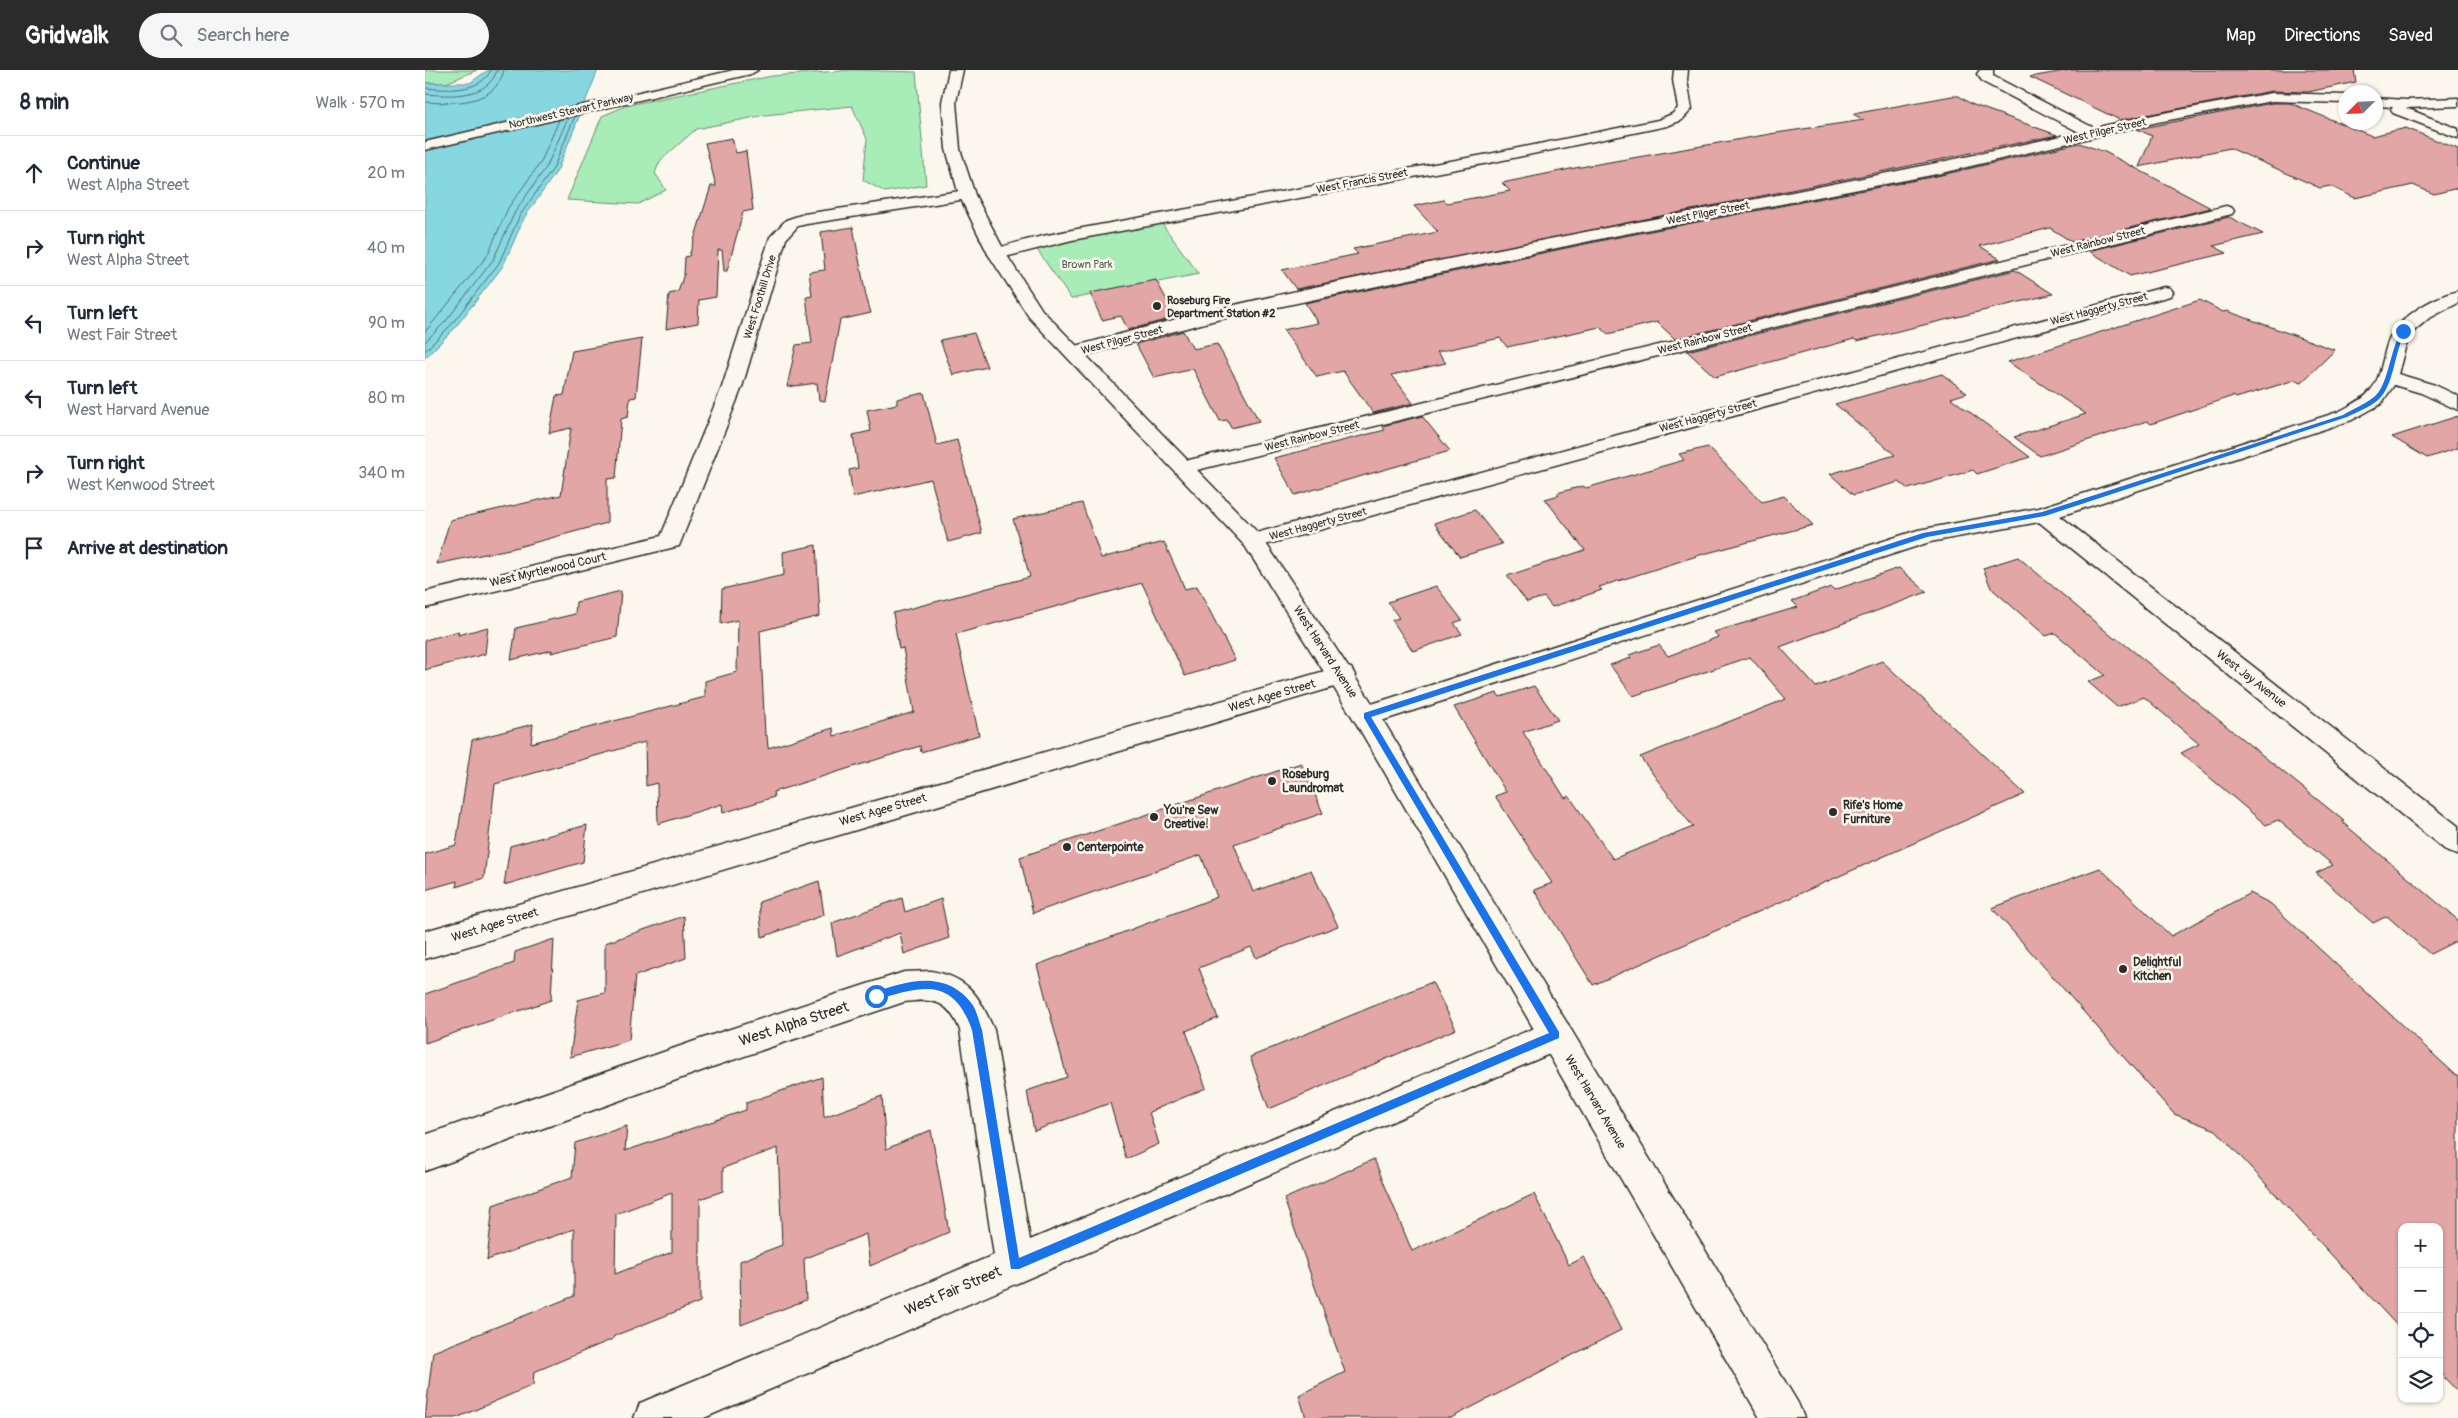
<!DOCTYPE html>
<meta charset="utf-8">
<style>
body{margin:0;font-family:Pangolin,sans-serif;background:#f6f6f7;color:#1f2937}
.controls{position:absolute;right:15px;bottom:15px;display:grid;overflow:hidden;border-radius:10px;box-shadow:0 1px 4px #0004}
.controls button{width:45px;height:45px;display:grid;place-items:center;padding:0;border:0;border-bottom:1px solid #e0e1e3;background:#fff;color:#1f2937;font:25px sans-serif}
.compass{position:absolute;left:1913px;top:15px;width:45px;height:45px;border-radius:50%;background:#fff;box-shadow:0 1px 4px #0004;rotate:246deg}
.stop{position:absolute;width:15px;height:15px;margin:-11px;border:4px solid #1a73e8;border-radius:50%;background:#fff}
.stop.end{background:#1a73e8;border-color:#fff;box-shadow:0 1px 5px #0008}
.list{margin:0;padding:0;list-style:none}
h2{display:flex;justify-content:space-between;align-items:center;height:65px;margin:0;padding:0 20px;font-size:21px}
h2 small{font-size:16px;font-weight:400;color:#747a83}
.list li{display:grid;grid-template-columns:32px 1fr auto;gap:15px;align-items:center;box-sizing:border-box;height:75px;padding:0 20px;border-top:1px solid #e0e1e3}
.list b{display:block;font-size:19px;white-space:nowrap}
.list p{margin:0;font-size:16px;white-space:nowrap;color:#747a83}
.list em{font-size:16px;font-style:normal;color:#747a83}
.icon{flex:none;width:28px;height:28px;fill:none;stroke:currentColor;stroke-width:2;stroke-linecap:round;stroke-linejoin:round}
.map{position:relative;flex:none;width:2033px;height:1348px;overflow:hidden}
header{display:flex;align-items:center;gap:30px;box-sizing:border-box;height:70px;padding:0 25px;background:#2b2b2b;color:#fff}
header strong{font-size:24px}
nav{display:flex;gap:28px;margin-inline-start:auto;font-size:18px}
.search{width:350px;height:45px;background:#f6f6f7;display:flex;align-items:center;gap:12px;box-sizing:border-box;padding:0 18px;border-radius:28px;color:#747a83;font-size:19px}
main{display:flex}
aside{flex:1;background:#fff}
.map>svg:first-child{display:block}
.green{fill:#a8edb8;stroke:#6a8c72}
.water{fill:#87d7e1;stroke:#629298}
.lines{fill:none;stroke-linecap:round;stroke-linejoin:round}
.shore{stroke:#507074;stroke-width:1}
.building{fill:#e1a6a5;stroke:#2b2b2b;fill-rule:evenodd}
.street-casing{stroke:#2b2b2b;stroke-width:3}
.secondary-casing{stroke:#2b2b2b;stroke-width:3}
.street{fill:#fbf7ec;fill-rule:evenodd}
.secondary{fill:#fbf7ec;fill-rule:evenodd}
.route{fill:#1a73e8}
.poi-dot{fill:#2b2b2b;stroke:#fbf7ec;stroke-width:2}
.labels{text-anchor:middle;dominant-baseline:central;stroke-width:5;stroke-linejoin:round;paint-order:stroke}
.far-street-label{font-size:11px;fill:#2b2b2b;stroke:#fbf7ec}
.far-park-label{font-size:11px;fill:#4a5c4e;stroke:#fbf7ec}
.far-poi-label{font-size:11px;font-weight:bold;fill:#2b2b2b;stroke:#fbf7ec;text-anchor:start}
.street-label{font-size:12px;fill:#2b2b2b;stroke:#fbf7ec}
.poi-label{font-size:12px;font-weight:bold;fill:#2b2b2b;stroke:#fbf7ec;text-anchor:start}
.near-street-label{font-size:15px;fill:#2b2b2b;stroke:#fbf7ec}
</style>
<header>
<strong>Gridwalk</strong>
<div class="search"><svg class="icon" aria-label="search" viewBox="0 0 24 24"><circle cx="10" cy="10" r="6"/><path d="M15 15l6 6"/></svg>Search here</div>
<nav><a>Map</a><a>Directions</a><a>Saved</a></nav>
</header>
<main>
<aside>
<h2>8 min<small>Walk · 570 m</small></h2>
<ul class="list">
<li><svg class="icon" aria-label="ahead" viewBox="0 0 24 24"><path d="M12 20V5M6 11l6-6 6 6"/></svg><div><b>Continue</b><p>West Alpha Street</p></div><em>20 m</em></li>
<li><svg class="icon" aria-label="right" viewBox="0 0 24 24"><path d="M7 20v-9h11M14 6l5 5-5 5"/></svg><div><b>Turn right</b><p>West Alpha Street</p></div><em>40 m</em></li>
<li><svg class="icon" aria-label="left" viewBox="0 0 24 24"><path d="M17 20v-9H6M10 6l-5 5 5 5"/></svg><div><b>Turn left</b><p>West Fair Street</p></div><em>90 m</em></li>
<li><svg class="icon" aria-label="left" viewBox="0 0 24 24"><path d="M17 20v-9H6M10 6l-5 5 5 5"/></svg><div><b>Turn left</b><p>West Harvard Avenue</p></div><em>80 m</em></li>
<li><svg class="icon" aria-label="right" viewBox="0 0 24 24"><path d="M7 20v-9h11M14 6l5 5-5 5"/></svg><div><b>Turn right</b><p>West Kenwood Street</p></div><em>340 m</em></li>
<li><svg class="icon" aria-label="arrive" viewBox="0 0 24 24"><path d="M6 21V4h12l-3 4 3 4H6"/></svg><div><b>Arrive at destination</b></div></li>
</ul>
</aside>
<div class="map">
<svg width="2033" height="1348" viewBox="0 0 2033 1348">
<rect width="100%" height="100%" fill="#fbf7ec"/>
<filter id="ink" filterUnits="userSpaceOnUse"><feTurbulence type="fractalNoise" baseFrequency=".02" numOctaves="2"/><feDisplacementMap in="SourceGraphic" scale="10" xChannelSelector="R" yChannelSelector="G"/><feConvolveMatrix kernelMatrix="1 2 1 2 8 2 1 2 1" color-interpolation-filters="sRGB"/></filter>
<g filter="url(#ink)">
<!-- green -->
<g class="green">
<path d="M 0,0 L 52,0 L 21,13 L 0,13 Z"/>
<path d="M 428,0 L 491,2 L 501,115 L 460,122 L 438,110 L 442,69 L 427,36 L 340,45 L 271,59 L 235,91 L 230,103 L 241,120 L 213,134 L 142,130 L 177,46 L 203,35 L 347,6 Z"/>
<path d="M 734,150 L 774,204 L 646,229 L 607,172 Z"/>
</g>
<!-- water -->
<path class="water" d="M 63,0 L 173,0 L 132,101 L 99,148 L 78,196 L 29,259 L 0,288 L 0,13 L 45,13 Z"/>
<g class="lines">
<!-- shore -->
<g class="shore">
<path d="M 0,18 C 21,20 56,23 66,0"/>
<path d="M 0,24 C 25,26 63,29 72,0"/>
<path d="M 0,32 C 29,34 71,35 79,0"/>
<path d="M 0,262 L 62,186 L 83,138 L 116,92 L 134,50"/>
<path d="M 0,272 L 21,251 L 68,190 L 90,142 L 122,96 L 143,48"/>
<path d="M 0,281 L 26,255 L 74,193 L 95,145 L 128,99 L 150,46"/>
</g>
</g>
<!-- building -->
<g class="building">
<path d="M 1645,0 L 1929,0 L 1931,12 L 1883,22 L 1847,21 L 1695,50 L 1605,7 Z"/>
<path d="M 1527,26 L 1534,26 L 1546,34 L 1632,65 L 1436,106 L 871,219 L 857,200 L 933,184 L 928,179 L 1013,162 L 989,136 L 1019,130 L 1022,133 L 1085,121 L 1077,113 L 1150,98 L 1351,63 L 1439,50 L 1428,44 Z"/>
<path d="M 1847,33 L 1865,33 L 1947,66 L 1981,58 L 2033,79 L 2033,118 L 2009,124 L 1988,115 L 1930,128 L 1905,116 L 1895,118 L 1805,78 L 1714,97 L 1727,66 L 1712,59 Z"/>
<path d="M 307,68 L 311,83 L 321,81 L 328,140 L 318,142 L 302,201 L 299,201 L 297,180 L 293,180 L 291,227 L 274,230 L 273,253 L 241,259 L 244,224 L 253,222 L 259,204 L 260,187 L 264,186 L 286,116 L 291,116 L 280,73 Z"/>
<path d="M 1654,73 L 1680,82 L 1786,138 L 1647,172 L 1625,158 L 1555,176 L 1575,189 L 1250,269 L 1232,252 L 1183,264 L 1175,257 L 1082,277 L 1075,268 L 1012,282 L 1021,293 L 967,305 L 988,333 L 948,343 L 918,301 L 892,307 L 858,260 L 893,253 L 880,233 L 1184,169 L 1512,106 Z"/>
<path d="M 1804,147 L 1838,164 L 1788,176 L 1802,183 L 1705,206 L 1664,181 Z"/>
<path d="M 428,157 L 441,226 L 446,243 L 415,250 L 400,331 L 394,330 L 392,313 L 362,317 L 371,275 L 387,273 L 381,227 L 387,226 L 384,202 L 400,200 L 396,162 Z"/>
<path d="M 1590,200 L 1628,224 L 1432,271 L 1429,269 L 1290,307 L 1262,281 Z"/>
<path d="M 731,210 L 751,247 L 703,260 L 696,246 L 677,250 L 665,223 Z"/>
<path d="M 1775,230 L 1798,242 L 1802,241 L 1910,280 L 1877,312 L 1870,310 L 1811,328 L 1808,326 L 1726,354 L 1722,351 L 1615,386 L 1589,367 L 1661,344 L 1583,292 Z"/>
<path d="M 758,261 L 768,279 L 792,274 L 834,351 L 806,358 L 802,350 L 795,351 L 768,299 L 729,308 L 711,274 Z"/>
<path d="M 549,263 L 562,297 L 528,305 L 515,270 Z"/>
<path d="M 217,269 L 211,327 L 205,328 L 203,347 L 196,349 L 191,408 L 182,409 L 182,453 L 89,478 L 12,494 L 25,450 L 136,425 L 146,358 L 124,363 L 131,326 L 139,325 L 147,281 Z"/>
<path d="M 1517,304 L 1542,323 L 1526,328 L 1605,387 L 1552,404 L 1548,400 L 1483,419 L 1474,412 L 1428,425 L 1405,404 L 1470,385 L 1410,334 Z"/>
<path d="M 499,323 L 512,375 L 532,370 L 557,463 L 523,472 L 506,409 L 428,427 L 424,400 L 433,398 L 428,365 L 446,361 L 442,340 L 472,334 L 472,329 Z"/>
<path d="M 997,346 L 1025,381 L 870,425 L 849,388 L 960,360 L 957,356 Z"/>
<path d="M 2033,346 L 2033,378 L 2002,388 L 1967,367 Z"/>
<path d="M 1283,377 L 1337,432 L 1359,426 L 1388,455 L 1275,485 L 1174,517 L 1177,520 L 1127,537 L 1119,527 L 1102,532 L 1082,506 L 1160,480 L 1120,429 L 1134,425 L 1132,423 L 1158,416 L 1161,418 L 1259,390 L 1254,384 Z"/>
<path d="M 657,433 L 676,488 L 739,472 L 760,519 L 772,516 L 810,590 L 760,606 L 717,513 L 531,564 L 554,665 L 496,682 L 495,676 L 348,722 L 349,727 L 298,743 L 297,734 L 233,754 L 232,713 L 221,716 L 220,672 L 70,714 L 59,808 L 31,817 L 32,811 L 0,820 L 0,784 L 31,775 L 47,670 L 108,654 L 106,673 L 280,627 L 280,611 L 312,602 L 313,550 L 296,554 L 297,519 L 359,505 L 358,482 L 391,475 L 395,546 L 335,561 L 340,665 L 342,665 L 343,678 L 408,658 L 409,666 L 489,642 L 478,578 L 474,579 L 468,543 L 605,507 L 588,449 Z"/>
<path d="M 1050,440 L 1077,474 L 1035,487 L 1009,453 Z"/>
<path d="M 1593,487 L 1690,569 L 1692,568 L 1919,751 L 1917,752 L 2033,850 L 2033,870 L 2005,884 L 1962,846 L 1948,853 L 1891,803 L 1908,795 L 1853,750 L 1841,755 L 1756,683 L 1774,674 L 1719,627 L 1692,637 L 1663,612 L 1680,605 L 1630,563 L 1621,566 L 1566,518 L 1558,498 Z"/>
<path d="M 1474,498 L 1502,522 L 1355,577 L 1391,617 L 1457,591 L 1600,724 L 1168,915 L 1109,820 L 1127,813 L 1070,726 L 1081,722 L 1029,637 L 1072,623 L 1075,627 L 1109,616 L 1133,650 L 1098,662 L 1140,728 L 1144,726 L 1188,789 L 1268,757 L 1215,687 L 1361,629 L 1325,587 L 1208,626 L 1185,595 L 1206,588 L 1204,585 L 1234,575 L 1243,586 L 1293,567 L 1289,562 L 1373,537 L 1367,531 L 1406,517 L 1409,520 Z"/>
<path d="M 1011,516 L 1037,550 L 1029,553 L 1037,564 L 988,581 L 967,550 L 974,548 L 963,532 Z"/>
<path d="M 196,521 L 192,567 L 126,583 L 127,580 L 86,590 L 91,558 L 150,544 L 151,532 Z"/>
<path d="M 63,557 L 60,584 L 0,600 L 0,570 L 34,561 L 33,565 Z"/>
<path d="M 876,693 L 898,743 L 809,774 L 828,822 L 886,800 L 913,856 L 831,888 L 826,877 L 774,898 L 793,948 L 761,961 L 781,1018 L 724,1042 L 734,1074 L 701,1089 L 685,1033 L 609,1061 L 602,1021 L 642,1007 L 612,895 L 792,827 L 776,785 L 608,843 L 595,787 Z"/>
<path d="M 162,755 L 158,792 L 79,815 L 85,776 Z"/>
<path d="M 1675,798 L 1746,866 L 1825,823 L 1846,834 L 2033,1007 L 2033,1322 L 2014,1302 L 2014,1157 L 1977,1157 L 1977,1261 L 1791,1060 L 1749,1044 L 1567,838 Z"/>
<path d="M 394,811 L 399,845 L 337,867 L 334,832 Z"/>
<path d="M 477,828 L 480,842 L 516,829 L 524,868 L 479,884 L 475,863 L 412,886 L 407,853 Z"/>
<path d="M 259,846 L 261,888 L 210,906 L 204,970 L 145,987 L 153,930 L 180,923 L 180,873 Z"/>
<path d="M 129,869 L 126,930 L 0,973 L 0,924 L 89,893 L 90,882 Z"/>
<path d="M 1007,912 L 1031,959 L 844,1039 L 825,987 Z"/>
<path d="M 397,1007 L 399,1047 L 457,1026 L 461,1079 L 506,1060 L 524,1162 L 445,1196 L 441,1164 L 379,1189 L 381,1230 L 316,1255 L 315,1191 L 357,1175 L 353,1078 L 298,1098 L 298,1121 L 275,1129 L 275,1232 L 189,1266 L 188,1269 L 109,1302 L 108,1315 L 36,1346 L 30,1348 L 0,1348 L 8,1282 L 149,1226 L 149,1159 L 62,1190 L 68,1135 L 147,1107 L 150,1073 L 202,1056 L 200,1081 L 321,1040 L 321,1033 ZM 247,1123 L 247,1182 L 190,1204 L 191,1144 Z"/>
<path d="M 949,1089 L 987,1181 L 1109,1124 L 1144,1195 L 1159,1187 L 1196,1260 L 1026,1348 L 881,1348 L 874,1325 L 920,1302 L 859,1129 Z"/>
</g>
<g class="lines">
<!-- street casing -->
<g class="street-casing">
<g id="street">
<path d="M 1249,0 L 1263,0 L 1262,10 L 1267,39 L 1257,50 L 1242,56 L 1064,93 L 647,170 L 572,189 L 566,188 L 563,184 C 570,175 633,163 647,160 L 1064,84 L 1233,50 L 1247,44 L 1253,38 L 1248,10 Z"/>
<path d="M 1555,0 L 1568,0 L 1568,6 L 1669,58 L 1733,44 L 1847,23 L 1920,25 L 1920,33 L 1847,31 L 1733,52 L 1512,104 L 1184,167 L 787,251 L 650,288 L 643,286 L 640,282 L 643,278 C 690,266 737,252 784,241 C 1072,173 1365,128 1654,62 L 1558,12 L 1552,4 Z"/>
<path d="M 1950,28 L 1981,30 L 2033,28 L 2033,36 L 1981,38 L 2033,59 L 2033,68 L 1968,43 L 1966,40 L 1968,37 L 1950,36 Z"/>
<path d="M 542,120 L 550,125 L 548,128 L 382,154 L 373,156 L 361,169 L 317,317 L 254,476 L 0,538 L 0,522 L 236,466 L 297,317 L 345,167 L 361,150 L 379,144 Z"/>
<path d="M 1801,136 L 1807,138 L 1809,141 L 1807,144 L 760,403 L 752,402 L 749,397 L 752,392 L 760,391 Z"/>
<path d="M 1739,217 L 1745,218 L 1748,222 L 1745,226 L 836,476 L 828,478 L 820,476 L 816,471 L 820,466 Z"/>
<path d="M 2033,221 L 2033,233 L 2003,249 L 1990,260 L 1982,271 L 1973,304 L 2010,315 L 2033,326 L 2033,340 L 1996,323 L 1969,315 L 1956,334 L 1927,350 L 1635,446 L 2033,756 L 2033,785 L 2023,782 L 1614,452 L 1505,472 L 941,656 L 931,653 L 928,646 L 931,639 L 1493,460 L 1614,438 L 1913,342 C 1924,336 1937,331 1945,321 C 1955,310 1957,292 1961,278 C 1969,249 2005,228 2033,221 Z"/>
<path d="M 917,596 L 926,598 L 930,605 L 926,612 L 0,889 L 0,861 Z"/>
<path d="M 506,901 C 545,908 554,926 569,960 L 605,1170 L 1131,949 L 1143,954 L 1148,965 L 1143,976 L 279,1348 L 209,1348 L 215,1333 L 569,1185 L 535,960 C 523,930 509,928 479,932 L 290,996 L 0,1101 L 0,1065 L 290,964 L 479,902 Z"/>
</g>
</g>
<!-- secondary casing -->
<g class="secondary-casing">
<g id="secondary">
<path d="M 309,0 L 333,0 L 326,4 L 0,80 L 0,72 Z"/>
<path d="M 524,0 L 538,0 L 531,32 L 535,79 L 550,125 L 581,184 L 617,240 L 836,466 L 951,639 L 1373,1333 L 1379,1348 L 1335,1348 L 931,653 L 820,476 L 604,247 L 563,184 L 534,125 L 521,79 L 517,32 Z"/>
</g>
</g>
<!-- street -->
<use href="#street" class="street"/>
<!-- secondary -->
<use href="#secondary" class="secondary"/>
</g>
</g>
<!-- route -->
<path class="route" d="M 1977,260 L 1981,261 C 1969,280 1970,315 1953,330 C 1945,337 1932,342 1922,347 L 1620,446 L 1502,467 L 946,647 L 1134,962 L 1134,968 L 594,1199 L 586,1199 L 547,960 C 528,906 496,916 451,930 L 447,926 L 448,923 C 483,910 521,900 547,934 C 552,941 554,952 557,960 L 594,1188 L 1124,963 L 939,648 L 939,643 L 1498,463 L 1617,442 L 1918,345 C 1928,339 1940,334 1949,327 C 1964,315 1965,278 1977,260 Z"/>
<!-- markers -->
<g class="poi-dot">
<circle cx="732" cy="236" r="5"/>
<circle cx="847" cy="711" r="5"/>
<circle cx="1408" cy="742" r="5"/>
<circle cx="729" cy="747" r="5"/>
<circle cx="642" cy="777" r="5"/>
<circle cx="1698" cy="899" r="5"/>
</g>
<g class="labels">
<!-- far-street labels -->
<g class="far-street-label">
<text transform="translate(146 41) rotate(-13)">Northwest Stewart Parkway</text>
<text transform="translate(1680 61) rotate(-13)">West Pilger Street</text>
<text transform="translate(937 111) rotate(-11)">West Francis Street</text>
<text transform="translate(1283 143) rotate(-11)">West Pilger Street</text>
<text transform="translate(1673 172) rotate(-14)">West Rainbow Street</text>
<text transform="translate(335 227) rotate(-73)">West Foothill Drive</text>
<text transform="translate(1674 239) rotate(-15)">West Haggerty Street</text>
<text transform="translate(1280 269) rotate(-14)">West Rainbow Street</text>
<text transform="translate(697 270) rotate(-15)">West Pilger Street</text>
<text transform="translate(1283 346) rotate(-15)">West Haggerty Street</text>
<text transform="translate(887 366) rotate(-14)">West Rainbow Street</text>
<text transform="translate(893 454) rotate(-15)">West Haggerty Street</text>
</g>
<!-- far-park labels -->
<g class="far-park-label">
<text x="662" y="194">Brown Park</text>
</g>
<!-- far-poi labels -->
<g class="far-poi-label">
<text x="742" y="230">Roseburg Fire<tspan x="742" dy="13">Department Station #2</tspan></text>
</g>
<!-- street labels -->
<g class="street-label">
<text transform="translate(123 500) rotate(-13)">West Myrtlewood Court</text>
<text transform="translate(900 582) rotate(57)">West Harvard Avenue</text>
<text transform="translate(1826 609) rotate(38)">West Jay Avenue</text>
<text transform="translate(847 626) rotate(-16)">West Agee Street</text>
<text transform="translate(458 740) rotate(-16)">West Agee Street</text>
<text transform="translate(70 855) rotate(-17)">West Agee Street</text>
<text transform="translate(1170 1032) rotate(59)">West Harvard Avenue</text>
</g>
<!-- poi labels -->
<g class="poi-label">
<text x="857" y="704">Roseburg<tspan x="857" dy="14">Laundromat</tspan></text>
<text x="1418" y="735">Rife's Home<tspan x="1418" dy="14">Furniture</tspan></text>
<text x="739" y="740">You're Sew<tspan x="739" dy="14">Creative!</tspan></text>
<text x="652" y="777">Centerpointe</text>
<text x="1708" y="892">Delightful<tspan x="1708" dy="14">Kitchen</tspan></text>
</g>
<!-- near-street labels -->
<g class="near-street-label">
<text transform="translate(369 954) rotate(-18)">West Alpha Street</text>
<text transform="translate(528 1221) rotate(-23)">West Fair Street</text>
</g>
</g>
</svg>
<div class="controls">
<button>+</button>
<button>−</button>
<button><svg class="icon" aria-label="locate" viewBox="0 0 24 24"><circle cx="12" cy="12" r="6"/><path d="M12 2v4M12 18v4M2 12h4M18 12h4"/></svg></button>
<button><svg class="icon" aria-label="layers" viewBox="0 0 24 24"><path d="M12 4l9 5-9 5-9-5zM3 14l9 5 9-5"/></svg></button>
</div>
<svg class="compass" viewBox="-18 -18 36 36"><path d="M0-13l5 13h-10z" fill="#e53935"/><path d="M0 13l5-13h-10z" fill="#747a83"/></svg>
<div class="stop" style="left:451px;top:926px"></div>
<div class="stop end" style="left:1978px;top:261px"></div>
</div>
</main>
